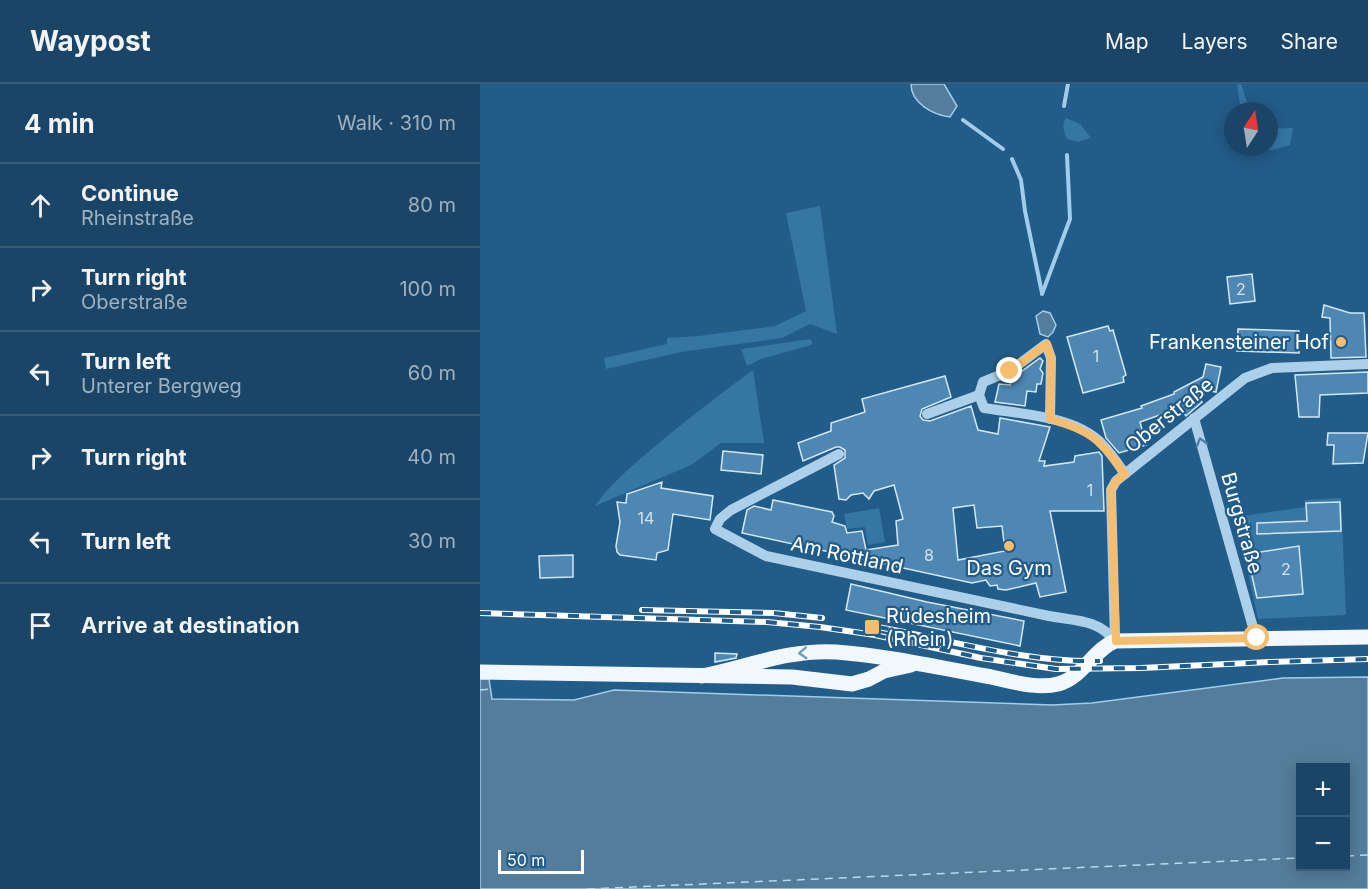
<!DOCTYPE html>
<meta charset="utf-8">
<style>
body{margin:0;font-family:Inter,sans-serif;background:#274f6f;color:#f1f3f6}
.controls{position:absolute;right:18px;bottom:18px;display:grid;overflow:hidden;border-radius:0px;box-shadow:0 3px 15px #0003}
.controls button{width:54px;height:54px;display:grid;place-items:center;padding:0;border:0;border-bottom:2px solid #385d7a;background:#1a4566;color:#f1f3f6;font:30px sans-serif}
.compass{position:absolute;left:744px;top:18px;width:54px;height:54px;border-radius:50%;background:#1a4566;box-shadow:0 3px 15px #0003;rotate:12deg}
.scale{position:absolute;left:18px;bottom:15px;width:86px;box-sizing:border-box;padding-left:6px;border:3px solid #fff;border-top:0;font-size:16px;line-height:21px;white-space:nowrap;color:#fff;-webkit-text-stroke:4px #225c88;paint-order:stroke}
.stop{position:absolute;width:18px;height:18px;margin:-14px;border:4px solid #f6bd6e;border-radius:50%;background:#fff}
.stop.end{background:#f6bd6e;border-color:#fff;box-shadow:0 2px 6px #0008}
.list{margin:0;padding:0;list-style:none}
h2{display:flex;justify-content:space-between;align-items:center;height:78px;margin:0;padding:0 24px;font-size:26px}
h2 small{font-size:20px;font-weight:400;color:#9fb1bf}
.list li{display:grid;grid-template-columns:39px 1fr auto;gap:18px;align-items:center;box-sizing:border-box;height:84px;padding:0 24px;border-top:2px solid #385d7a}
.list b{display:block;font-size:22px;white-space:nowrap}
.list p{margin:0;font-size:20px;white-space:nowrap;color:#9fb1bf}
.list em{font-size:20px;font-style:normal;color:#9fb1bf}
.icon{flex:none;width:33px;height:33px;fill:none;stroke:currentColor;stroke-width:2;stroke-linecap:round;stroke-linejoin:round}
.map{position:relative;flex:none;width:888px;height:805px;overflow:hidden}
header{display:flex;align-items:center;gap:36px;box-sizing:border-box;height:84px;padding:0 30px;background:#1a4566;border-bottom:2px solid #385d7a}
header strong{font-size:28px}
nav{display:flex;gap:33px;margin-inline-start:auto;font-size:21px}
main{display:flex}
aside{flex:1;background:#1a4566}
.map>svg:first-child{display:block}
.green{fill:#3676a5}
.water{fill:#547d9b;stroke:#a0cdeb;stroke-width:1.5;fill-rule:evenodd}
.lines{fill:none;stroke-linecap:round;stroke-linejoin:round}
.stream{stroke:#a0cdeb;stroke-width:4}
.ferry{stroke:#b8daf1;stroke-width:1.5;stroke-dasharray:8 6;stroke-linecap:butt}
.building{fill:#4e87b2;stroke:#d1e8f7;stroke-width:1.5;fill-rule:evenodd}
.minor{stroke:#add0ea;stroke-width:10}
.major{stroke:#f0f8fe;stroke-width:15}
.rail-casing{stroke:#fff;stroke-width:6}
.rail{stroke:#225c88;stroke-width:4;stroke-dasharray:11;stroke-linecap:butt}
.oneway{stroke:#4c7fa5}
.oneway2{stroke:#749ab7}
.route{stroke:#f6bd6e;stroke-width:8}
.poi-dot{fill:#f6bd6e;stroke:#225c88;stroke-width:2}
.labels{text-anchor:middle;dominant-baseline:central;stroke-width:4.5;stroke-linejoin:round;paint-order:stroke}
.number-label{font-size:16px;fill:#d3e1ec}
.poi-label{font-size:20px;fill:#fff;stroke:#225c88;text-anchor:end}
.street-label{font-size:20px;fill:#fff;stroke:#225c88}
</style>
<header>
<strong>Waypost</strong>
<nav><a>Map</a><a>Layers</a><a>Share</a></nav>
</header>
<main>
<aside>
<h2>4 min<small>Walk · 310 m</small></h2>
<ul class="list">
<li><svg class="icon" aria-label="ahead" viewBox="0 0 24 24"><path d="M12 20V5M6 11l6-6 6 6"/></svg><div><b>Continue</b><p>Rheinstraße</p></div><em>80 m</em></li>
<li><svg class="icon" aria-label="right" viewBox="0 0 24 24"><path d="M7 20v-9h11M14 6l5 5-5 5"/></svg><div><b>Turn right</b><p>Oberstraße</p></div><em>100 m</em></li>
<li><svg class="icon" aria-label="left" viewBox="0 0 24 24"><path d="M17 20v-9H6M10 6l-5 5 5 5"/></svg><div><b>Turn left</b><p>Unterer Bergweg</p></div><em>60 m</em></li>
<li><svg class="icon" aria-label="right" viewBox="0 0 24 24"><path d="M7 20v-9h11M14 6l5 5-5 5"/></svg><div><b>Turn right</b></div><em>40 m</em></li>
<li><svg class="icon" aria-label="left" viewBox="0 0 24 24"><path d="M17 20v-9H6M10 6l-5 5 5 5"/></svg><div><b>Turn left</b></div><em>30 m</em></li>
<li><svg class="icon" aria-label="arrive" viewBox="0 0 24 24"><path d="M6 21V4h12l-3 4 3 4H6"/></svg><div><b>Arrive at destination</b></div></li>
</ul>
</aside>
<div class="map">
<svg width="888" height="805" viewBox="0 0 888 805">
<rect width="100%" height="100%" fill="#225c88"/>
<!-- green -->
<g class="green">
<path d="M 757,0 L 761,0 L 770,27 L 761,27 Z"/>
<path d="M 586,34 L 600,40 L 611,54 L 598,58 L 587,55 C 584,47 581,42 586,34 Z"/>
<path d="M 813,44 L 810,61 L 793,66 L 761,67 L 761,63 L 789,63 L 789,45 Z"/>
<path d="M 340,122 L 357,250 L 330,240 L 302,254 L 201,268 L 126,285 L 124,274 L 187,260 L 187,254 L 218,252 L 295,242 L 326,227 L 306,129 Z"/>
<path d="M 330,255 L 333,259 L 331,261 L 281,275 L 267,282 L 261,265 Z"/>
<path d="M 273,286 L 284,359 L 241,359 L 211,381 L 115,422 C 131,399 153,381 174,363 C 206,336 239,311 273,286 Z"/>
<path d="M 861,414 L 866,531 L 778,535 L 756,433 L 825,423 L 825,416 Z"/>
<path d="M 399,424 L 405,458 L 388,461 L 385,443 L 367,445 L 364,430 Z"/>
</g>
<!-- water -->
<g class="water">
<path d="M 431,0 L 464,0 L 477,22 L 470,33 C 453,31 431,19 431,0 Z"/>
<path d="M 563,227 L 570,229 L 576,241 L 573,248 L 568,253 L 560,250 L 556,232 Z"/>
<path d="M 888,593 L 888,805 L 0,805 L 0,595 L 9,595 L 12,615 L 94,616 L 134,606 L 572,621 L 612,619 L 803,594 ZM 820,684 L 866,684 L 866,782 L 820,782 Z"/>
</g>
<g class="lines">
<!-- stream -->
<g class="stream">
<path d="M 584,22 L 588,0"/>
<path d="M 483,36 L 523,65"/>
<path d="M 532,75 L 541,96 L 545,127 L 562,209"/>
<path d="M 562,210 L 590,135 L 587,71"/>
</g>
<!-- ferry -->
<g class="ferry">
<path d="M 0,606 L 10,605"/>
<path d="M 866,772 L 888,771"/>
<path d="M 107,805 L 820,774"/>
</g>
</g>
<!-- building -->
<g class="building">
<path d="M 772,190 L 775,217 L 750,220 L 747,193 Z"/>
<path d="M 844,221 L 870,229 L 884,229 L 886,273 L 851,274 L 850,234 L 842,233 Z"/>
<path d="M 628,242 L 630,247 L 633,246 L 646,291 L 643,293 L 644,298 L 603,309 L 587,253 Z"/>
<path d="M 758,245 L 819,247 L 819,269 L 757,267 Z"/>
<path d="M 560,274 L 563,277 L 560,285 L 563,289 L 561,300 L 557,300 L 556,308 L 547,307 L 545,322 L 515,318 L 519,300 L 530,301 L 531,295 Z"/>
<path d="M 726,280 L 741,283 L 736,308 L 715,304 L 722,318 L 706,332 L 700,324 L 660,338 L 666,361 L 639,369 L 626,354 L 621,336 L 662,324 L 661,322 L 694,310 L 694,308 L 723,293 Z"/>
<path d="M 888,288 L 888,309 L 840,311 L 839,333 L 819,333 L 815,291 Z"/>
<path d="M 465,292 L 471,313 L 442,325 L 440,332 L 443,336 L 450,337 L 491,322 L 498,346 L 518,350 L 520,334 L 570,343 L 559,377 L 565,377 L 564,382 L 594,378 L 595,372 L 619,368 L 622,372 L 624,427 L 570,427 L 586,508 L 560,513 L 556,499 L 526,506 L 518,505 L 517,501 L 510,502 L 506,496 L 492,499 L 262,449 L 267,426 L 274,422 L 291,426 L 293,416 L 352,428 L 354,432 L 352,438 L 365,442 L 367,449 L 382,447 L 386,466 L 418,461 L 416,437 L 423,435 L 414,401 L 394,407 L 389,415 L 383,409 L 371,411 L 366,416 L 359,415 L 354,381 L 365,374 L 365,366 L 360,363 L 356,363 L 323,377 L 318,359 L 351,347 L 351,339 L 385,328 L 382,315 ZM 494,421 L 497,444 L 522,442 L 525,467 L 478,476 L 473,424 Z"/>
<path d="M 848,349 L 888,349 L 883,379 L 853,380 L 854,361 L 847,361 Z"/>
<path d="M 243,367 L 283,371 L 281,390 L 241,386 Z"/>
<path d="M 182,398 L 181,404 L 233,412 L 230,436 L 193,430 L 188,466 L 177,469 L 176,476 L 140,471 L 137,468 L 136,462 L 140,438 L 137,418 L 146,419 L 147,410 Z"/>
<path d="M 860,418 L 861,447 L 777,450 L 777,439 L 827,437 L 826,419 Z"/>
<path d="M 819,462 L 823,510 L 777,514 L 767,470 Z"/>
<path d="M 93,471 L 93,493 L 60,494 L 59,472 Z"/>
<path d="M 371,500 L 447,518 L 544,537 L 540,562 L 366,526 Z"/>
<path d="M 235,569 L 257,570 L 256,574 L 235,578 Z"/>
</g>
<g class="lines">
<!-- minor -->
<g class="minor">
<path d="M 499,311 L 503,298 L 530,287 L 566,260 L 571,274 L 570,335"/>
<path d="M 447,330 L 499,311 L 504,324 C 540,330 596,332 622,360 C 631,369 638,380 645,390"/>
<path d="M 714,334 L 776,554"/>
<path d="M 359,370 L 251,426 L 240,435 L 235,445 L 286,472 L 569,532 C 595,537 618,535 635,557"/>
<path d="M 635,556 L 631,406 L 636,397 L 765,294 L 792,284 L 888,280"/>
</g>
<!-- major -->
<g class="major">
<path d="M 0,588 L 312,593 L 372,600 L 389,595 L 404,587 L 431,581"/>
<path d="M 222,592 C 267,583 310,565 356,568 C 407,572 456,583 506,592 C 528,596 556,606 578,600 C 602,594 613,566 635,557 L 888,553"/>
</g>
<!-- rail casing -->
<g class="rail-casing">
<g id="rail">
<path d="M 162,526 L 294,529 L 342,534"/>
<path d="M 0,529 L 287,538 L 340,543 L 395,551 L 501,574 L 576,585 L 661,584 L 790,578 L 888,575"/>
<path d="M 398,543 C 469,556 548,579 620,577"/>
</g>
</g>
<!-- rail -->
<use href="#rail" class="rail"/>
</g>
<!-- one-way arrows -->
<defs><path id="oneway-chevron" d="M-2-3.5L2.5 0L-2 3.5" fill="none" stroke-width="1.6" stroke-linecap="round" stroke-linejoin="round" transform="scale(1.5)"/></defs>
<use class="oneway" href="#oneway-chevron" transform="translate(721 358) rotate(-106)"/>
<use class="oneway2" href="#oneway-chevron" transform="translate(323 569) rotate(177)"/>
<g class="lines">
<!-- route -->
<path class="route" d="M 530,287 L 567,260 L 571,274 L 570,335 C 612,347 619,355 645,390 L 636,397 L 631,406 L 636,557 L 777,554"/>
</g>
<!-- markers -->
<g class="poi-dot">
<circle cx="861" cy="258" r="6"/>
<circle cx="529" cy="462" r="6"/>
<rect x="384" y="535" width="16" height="16" rx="3"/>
</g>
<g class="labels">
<!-- number labels -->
<g class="number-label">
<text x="761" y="205">2</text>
<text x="616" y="272">1</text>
<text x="610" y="406">1</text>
<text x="166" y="434">14</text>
<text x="449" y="471">8</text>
<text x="806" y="485">2</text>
</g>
<!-- poi labels -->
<g class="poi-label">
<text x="849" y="258">Frankensteiner Hof</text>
<text x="529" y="484" text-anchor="middle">Das Gym</text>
<text x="406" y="532" text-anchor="start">Rüdesheim<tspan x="406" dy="23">(Rhein)</tspan></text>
</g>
<!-- street labels -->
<g class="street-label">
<text transform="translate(689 331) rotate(-39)">Oberstraße</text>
<text transform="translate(762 439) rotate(74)">Burgstraße</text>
<text transform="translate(367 471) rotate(12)">Am Rottland</text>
</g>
</g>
</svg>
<div class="controls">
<button>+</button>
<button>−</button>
</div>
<svg class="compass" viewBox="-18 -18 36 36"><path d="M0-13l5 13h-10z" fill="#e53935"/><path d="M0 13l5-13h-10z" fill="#9fb1bf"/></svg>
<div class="scale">50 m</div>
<div class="stop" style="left:777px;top:554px"></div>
<div class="stop end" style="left:530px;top:287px"></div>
</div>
</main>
